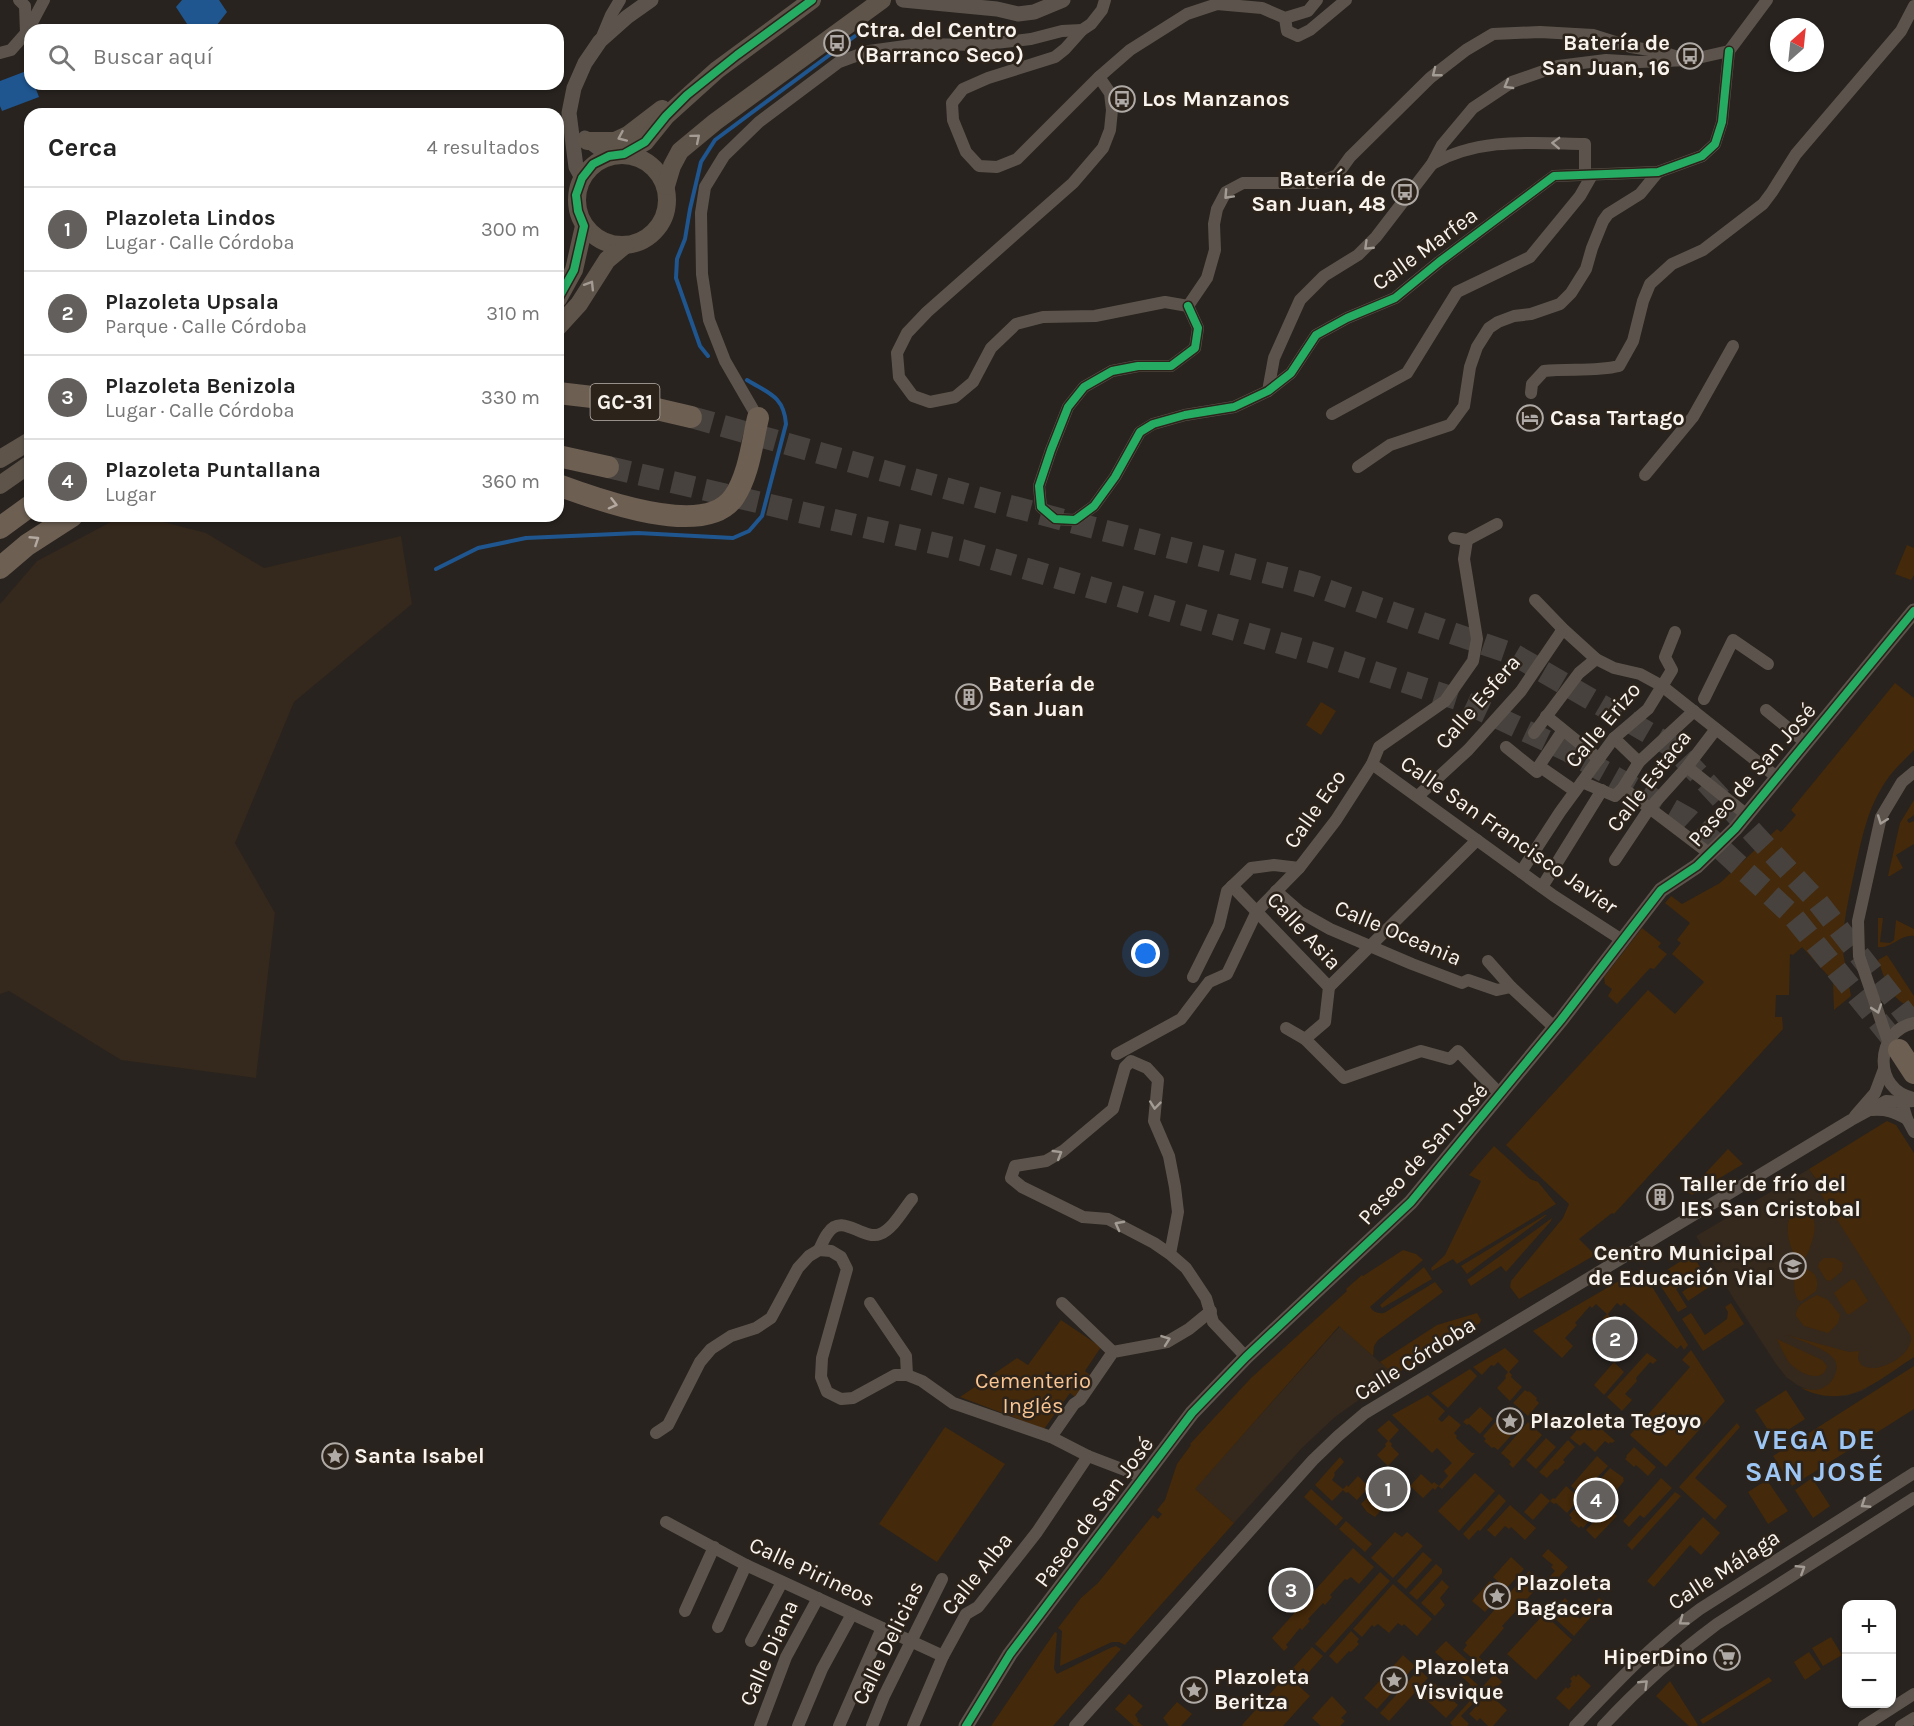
<!DOCTYPE html>
<html lang="es">
<meta charset="utf-8">
<style>
body{margin:0;font-family:Karla,sans-serif;background:#f6f6f6;color:#222}
.controls{position:absolute;right:18px;bottom:18px;display:grid;overflow:hidden;border-radius:12px;box-shadow:0 2px 4px #0004}
.controls button{width:54px;height:54px;display:grid;place-items:center;padding:0;border:0;border-bottom:2px solid #e0e0e0;background:#fff;color:#222;font:30px sans-serif}
.compass{position:absolute;left:1770px;top:18px;width:54px;height:54px;border-radius:50%;background:#fff;box-shadow:0 2px 4px #0004;rotate:27deg}
.you{position:absolute;left:1146px;top:954px;width:21px;height:21px;margin:-15px;border:4px solid #fff;border-radius:50%;background:#1a73e8;box-shadow:0 0 0 9px #1a73e833}
.badge{display:grid;place-items:center;width:39px;height:39px;border-radius:50%;background:#625f5d;color:#fff;font-size:20px;font-weight:700}
.pin{position:absolute;translate:-50% -50%;border:3px solid #fff;box-shadow:0 2px 6px #0006}
.list{margin:0;padding:0;list-style:none}
h2{display:flex;justify-content:space-between;align-items:center;height:78px;margin:0;padding:0 24px;font-size:26px}
h2 small{font-size:20px;font-weight:400;color:#767676}
.list li{display:grid;grid-template-columns:39px 1fr auto;gap:18px;align-items:center;box-sizing:border-box;height:84px;padding:0 24px;border-top:2px solid #e0e0e0}
.list b{display:block;font-size:22px;white-space:nowrap}
.list p{margin:0;font-size:20px;white-space:nowrap;color:#767676}
.list em{font-size:20px;font-style:normal;color:#767676}
.icon{flex:none;width:33px;height:33px;fill:none;stroke:currentColor;stroke-width:2;stroke-linecap:round;stroke-linejoin:round}
.map{position:relative;flex:none;width:1914px;height:1726px;overflow:hidden}
.search{position:absolute;background:#fff;box-shadow:0 2px 4px #0004;left:24px;top:24px;width:540px;height:66px;display:flex;align-items:center;gap:15px;box-sizing:border-box;padding:0 21px;border-radius:18px;color:#767676;font-size:22px}
.panel{position:absolute;background:#fff;box-shadow:0 2px 4px #0004;left:24px;top:108px;width:540px;height:414px;border-radius:18px}
.map>svg:first-child{display:block}
.built{fill:#35281c}
.green{fill:#44290a}
.water{fill:#1f568f}
.lines{fill:none;stroke-linecap:round;stroke-linejoin:round}
.stream{stroke:#1f568f;stroke-width:4}
.motorway-tunnel{stroke:#47423e;stroke-width:22;stroke-dasharray:22 11;stroke-linecap:butt}
.minor{stroke:#5c544c;stroke-width:12}
.tertiary{stroke:#5c544c;stroke-width:15}
.secondary{stroke:#5e544a;stroke-width:18}
.motorway{stroke:#6d5f52;stroke-width:22}
.cycleway-casing{stroke:#2c231b;stroke-width:11}
.cycleway{stroke:#26ab63;stroke-width:8}
.oneway{stroke:#a39c95}
.oneway2{stroke:#a49c94}
.oneway3{stroke:#b3a9a0}
.labels{text-anchor:middle;dominant-baseline:central;stroke-width:5;stroke-linejoin:round;paint-order:stroke}
.shield{fill:#2c231b;stroke:#bcb5af;stroke-width:1.5}
.shield-label{font-size:21px;font-weight:bold;fill:#f9f3ee}
.poi-label{font-size:22px;font-weight:bold;fill:#f9f3ee;stroke:#2c231b;text-anchor:start}
.street-label{font-size:22px;fill:#f9f3ee;stroke:#2c231b}
.park-label{font-size:22px;fill:#f9c592;stroke:#2c231b}
.district-label{font-size:28px;font-weight:bold;letter-spacing:1.5px;fill:#9dc6f5;stroke:#2c231b}
</style>
<div class="map">
<svg width="1914" height="1726" viewBox="0 0 1914 1726">
<rect width="100%" height="100%" fill="#28231f"/>
<!-- built -->
<g class="built">
<path d="M 122,516 L 140,516 L 206,533 L 264,568 L 401,536 L 412,604 L 294,702 L 235,843 L 275,913 L 256,1078 L 121,1060 L 9,991 L 0,994 L 0,604 L 37,561 Z"/>
<path d="M 1809,1169 L 1914,1332 L 1914,1357 L 1862,1391 L 1846,1396 L 1815,1393 L 1797,1385 L 1786,1377 L 1776,1364 L 1735,1301 L 1696,1236 Z"/>
<path d="M 1340,1326 L 1394,1375 L 1335,1417 L 1302,1448 L 1234,1523 L 1194,1489 Z"/>
</g>
<!-- green -->
<g class="green">
<path d="M 1907,545 L 1914,548 L 1914,575 L 1911,580 L 1895,574 Z"/>
<path d="M 1895,683 L 1914,698 L 1914,750 C 1902,762 1889,774 1881,789 C 1867,812 1862,838 1856,864 C 1851,888 1845,912 1843,937 L 1837,943 L 1842,947 L 1851,996 L 1834,1010 L 1833,981 L 1802,947 L 1793,955 L 1790,954 L 1789,995 L 1776,995 L 1775,1017 L 1782,1017 L 1783,1029 L 1614,1214 L 1612,1213 L 1579,1239 L 1595,1255 L 1519,1299 L 1510,1287 L 1511,1281 L 1563,1218 L 1569,1204 L 1506,1145 L 1648,990 L 1675,1014 L 1704,982 L 1672,954 L 1681,943 L 1677,940 L 1690,923 L 1665,903 L 1671,896 L 1682,904 L 1720,883 L 1777,829 L 1781,832 L 1796,815 L 1791,810 Z"/>
<path d="M 1321,702 L 1336,711 L 1321,735 L 1306,725 Z"/>
<path d="M 1914,800 L 1914,815 L 1907,820 L 1909,823 L 1914,821 L 1914,844 L 1896,855 L 1903,868 L 1890,876 L 1888,876 L 1900,823 Z"/>
<path d="M 1878,918 L 1883,918 L 1880,942 L 1890,943 L 1894,940 L 1896,920 L 1914,929 L 1914,936 C 1900,934 1892,949 1878,947 Z"/>
<path d="M 1642,928 L 1661,943 L 1658,947 L 1667,954 L 1654,969 L 1650,968 L 1617,1004 L 1608,996 L 1612,989 L 1605,984 L 1604,977 Z"/>
<path d="M 1887,955 L 1914,996 L 1914,1008 C 1891,1002 1885,980 1878,960 Z"/>
<path d="M 1887,1121 L 1896,1125 L 1914,1153 L 1914,1357 C 1877,1381 1847,1411 1801,1388 C 1807,1389 1814,1391 1820,1389 C 1831,1386 1842,1370 1834,1359 C 1827,1349 1799,1340 1787,1335 L 1849,1352 L 1859,1351 L 1858,1359 L 1861,1365 C 1877,1376 1914,1355 1911,1336 L 1817,1188 L 1820,1185 L 1809,1169 Z"/>
<path d="M 1494,1146 L 1530,1179 L 1538,1182 L 1556,1204 L 1457,1264 L 1453,1259 L 1432,1271 L 1431,1268 L 1445,1255 L 1481,1181 L 1469,1175 Z"/>
<path d="M 1728,1149 L 1743,1164 L 1692,1195 L 1688,1192 Z"/>
<path d="M 1799,1209 C 1818,1214 1817,1229 1811,1244 C 1809,1251 1807,1257 1801,1261 C 1788,1253 1780,1215 1799,1209 Z"/>
<path d="M 1547,1215 L 1467,1274 L 1461,1266 L 1545,1215 Z"/>
<path d="M 1552,1218 L 1551,1221 L 1506,1272 L 1501,1266 L 1471,1286 L 1467,1280 Z"/>
<path d="M 1403,1250 L 1416,1254 L 1423,1260 L 1370,1307 C 1373,1312 1378,1314 1384,1313 L 1435,1282 L 1443,1292 L 1378,1340 L 1374,1346 L 1373,1356 L 1339,1326 L 1195,1489 L 1234,1523 L 1125,1645 L 1119,1642 L 1112,1642 L 1060,1666 L 1062,1631 L 1058,1628 L 1081,1598 L 1098,1583 L 1153,1515 L 1158,1519 L 1162,1514 L 1157,1510 L 1165,1500 L 1177,1464 L 1191,1445 L 1190,1444 L 1251,1378 L 1347,1291 L 1346,1289 L 1362,1275 L 1363,1276 Z"/>
<path d="M 1692,1254 L 1703,1272 L 1676,1289 L 1687,1307 L 1678,1312 L 1656,1279 L 1671,1277 L 1670,1270 L 1667,1270 Z"/>
<path d="M 1824,1258 L 1835,1258 L 1843,1263 L 1842,1271 L 1830,1281 L 1826,1280 L 1818,1267 L 1819,1263 Z"/>
<path d="M 1424,1267 L 1432,1279 L 1382,1308 L 1380,1305 Z"/>
<path d="M 1800,1269 C 1814,1268 1820,1279 1816,1291 L 1802,1301 L 1798,1300 C 1793,1292 1792,1276 1800,1269 Z"/>
<path d="M 1636,1271 L 1643,1272 L 1688,1345 L 1684,1350 L 1681,1345 L 1677,1349 L 1624,1303 L 1621,1306 L 1617,1303 L 1608,1314 L 1612,1321 L 1596,1339 L 1591,1335 L 1604,1320 L 1603,1318 L 1607,1314 L 1596,1304 L 1592,1308 L 1590,1306 L 1575,1323 L 1577,1325 L 1565,1338 L 1573,1346 L 1562,1358 L 1533,1331 Z"/>
<path d="M 1712,1272 L 1718,1281 L 1688,1301 L 1682,1292 Z"/>
<path d="M 1852,1279 L 1855,1280 L 1868,1301 L 1850,1314 L 1847,1314 L 1834,1293 Z"/>
<path d="M 1817,1295 L 1828,1300 L 1840,1315 L 1838,1323 L 1828,1333 L 1804,1326 L 1796,1316 C 1796,1304 1808,1300 1817,1295 Z"/>
<path d="M 1731,1303 L 1744,1324 L 1703,1351 L 1682,1319 L 1691,1313 L 1705,1335 L 1727,1319 L 1728,1312 L 1725,1307 Z"/>
<path d="M 1477,1313 L 1481,1320 L 1480,1323 L 1394,1375 L 1380,1362 L 1437,1325 Z"/>
<path d="M 1061,1320 L 1101,1347 L 1085,1371 L 1090,1375 L 1075,1397 L 1070,1393 L 1044,1429 L 960,1397 L 1017,1358 L 1028,1365 Z"/>
<path d="M 1615,1324 L 1626,1334 L 1628,1333 L 1632,1337 L 1614,1356 L 1599,1342 Z"/>
<path d="M 1777,1339 L 1822,1360 L 1827,1366 C 1823,1386 1796,1372 1788,1361 C 1784,1354 1780,1346 1777,1339 Z"/>
<path d="M 1505,1348 L 1519,1361 L 1509,1372 L 1512,1375 L 1511,1377 L 1522,1387 L 1510,1401 L 1497,1388 L 1506,1378 L 1505,1376 L 1508,1372 L 1498,1362 L 1494,1366 L 1491,1365 L 1482,1375 L 1473,1367 Z"/>
<path d="M 1691,1350 L 1725,1401 L 1666,1467 L 1630,1435 L 1690,1367 L 1682,1360 Z"/>
<path d="M 1647,1353 L 1657,1360 L 1653,1364 L 1650,1362 L 1636,1378 L 1637,1381 L 1625,1394 L 1632,1400 L 1622,1411 L 1607,1397 Z"/>
<path d="M 1614,1362 L 1624,1372 L 1604,1395 L 1594,1385 Z"/>
<path d="M 1914,1366 L 1914,1409 L 1792,1486 L 1773,1456 Z"/>
<path d="M 1470,1369 L 1477,1376 L 1448,1408 L 1431,1393 Z"/>
<path d="M 1525,1390 L 1528,1392 L 1529,1391 L 1537,1398 L 1536,1400 L 1539,1403 L 1528,1416 L 1513,1403 Z"/>
<path d="M 1786,1390 L 1805,1419 L 1774,1439 L 1755,1410 Z"/>
<path d="M 1428,1395 L 1445,1411 L 1438,1419 L 1442,1422 L 1449,1415 L 1461,1425 L 1454,1433 L 1457,1436 L 1456,1438 L 1472,1453 L 1475,1453 L 1442,1489 L 1438,1486 L 1435,1490 L 1433,1488 L 1423,1498 L 1410,1486 L 1421,1474 L 1432,1484 L 1434,1482 L 1439,1486 L 1448,1476 L 1444,1471 L 1452,1463 L 1437,1448 L 1432,1453 L 1392,1415 Z"/>
<path d="M 1510,1406 L 1525,1420 L 1498,1450 L 1494,1447 L 1492,1448 L 1484,1441 L 1486,1439 L 1483,1436 Z"/>
<path d="M 1480,1407 L 1493,1419 L 1480,1434 L 1469,1424 L 1467,1425 L 1463,1422 L 1467,1418 L 1468,1419 Z"/>
<path d="M 1588,1417 L 1615,1441 L 1612,1443 L 1610,1442 L 1609,1444 L 1605,1441 L 1595,1452 L 1584,1442 L 1580,1446 L 1570,1438 Z"/>
<path d="M 1389,1420 L 1399,1430 L 1389,1441 L 1392,1444 L 1391,1446 L 1399,1454 L 1388,1466 L 1377,1455 L 1386,1446 L 1385,1444 L 1388,1441 L 1377,1430 Z"/>
<path d="M 1528,1422 L 1542,1435 L 1513,1468 L 1509,1464 L 1511,1462 L 1501,1453 Z"/>
<path d="M 1737,1423 L 1740,1427 L 1695,1478 L 1727,1506 L 1715,1520 L 1679,1487 Z"/>
<path d="M 945,1427 L 1005,1464 L 937,1562 L 879,1524 Z"/>
<path d="M 1546,1438 L 1556,1447 L 1536,1469 L 1526,1460 Z"/>
<path d="M 1568,1440 L 1575,1447 L 1563,1460 L 1565,1462 L 1557,1470 L 1555,1469 L 1547,1478 L 1539,1472 Z"/>
<path d="M 1634,1447 L 1656,1467 L 1648,1476 L 1636,1465 L 1634,1467 L 1625,1459 L 1627,1457 L 1626,1456 Z"/>
<path d="M 1597,1456 L 1608,1466 L 1581,1495 L 1571,1486 Z"/>
<path d="M 1340,1457 L 1344,1462 L 1334,1473 L 1335,1475 L 1332,1480 L 1343,1489 L 1347,1485 L 1348,1487 L 1358,1476 L 1369,1487 L 1357,1500 L 1348,1492 L 1346,1493 L 1343,1490 L 1332,1501 L 1315,1485 Z"/>
<path d="M 1610,1468 L 1624,1478 L 1623,1479 L 1624,1481 L 1607,1501 L 1592,1489 Z"/>
<path d="M 1475,1473 L 1495,1491 L 1459,1531 L 1438,1511 Z"/>
<path d="M 1661,1478 L 1672,1488 L 1644,1518 L 1640,1515 L 1629,1527 L 1623,1521 Z"/>
<path d="M 1812,1478 L 1830,1506 L 1813,1518 L 1795,1490 Z"/>
<path d="M 1767,1480 L 1788,1511 L 1768,1524 L 1748,1492 Z"/>
<path d="M 1566,1486 L 1580,1498 L 1567,1513 L 1556,1503 L 1554,1504 L 1550,1501 L 1533,1520 L 1524,1512 L 1541,1493 L 1550,1501 L 1553,1498 L 1555,1499 Z"/>
<path d="M 1311,1489 L 1343,1518 L 1336,1526 L 1304,1497 Z"/>
<path d="M 1373,1491 L 1387,1504 L 1375,1517 L 1367,1512 L 1361,1504 Z"/>
<path d="M 1590,1492 L 1604,1504 L 1583,1528 L 1581,1526 L 1579,1528 L 1570,1520 L 1572,1518 L 1569,1515 Z"/>
<path d="M 1675,1492 L 1681,1496 L 1632,1550 L 1627,1545 Z"/>
<path d="M 1499,1494 L 1506,1501 L 1480,1531 L 1478,1530 L 1469,1540 L 1463,1534 Z"/>
<path d="M 1510,1505 L 1536,1528 L 1525,1540 L 1511,1527 L 1509,1529 L 1505,1526 L 1495,1537 L 1487,1530 Z"/>
<path d="M 1607,1507 L 1617,1516 L 1595,1539 L 1586,1530 Z"/>
<path d="M 1703,1517 L 1720,1533 L 1701,1555 L 1690,1545 L 1654,1587 L 1647,1581 Z"/>
<path d="M 1346,1521 L 1372,1544 L 1365,1552 L 1339,1529 Z"/>
<path d="M 1395,1532 L 1402,1537 L 1407,1532 L 1423,1546 L 1393,1578 L 1371,1558 Z"/>
<path d="M 1353,1548 L 1374,1567 L 1359,1584 L 1351,1577 L 1347,1580 L 1345,1579 L 1330,1595 L 1332,1597 L 1325,1605 L 1323,1603 L 1308,1619 L 1310,1621 L 1302,1630 L 1300,1628 L 1286,1645 L 1288,1647 L 1284,1651 L 1272,1638 Z"/>
<path d="M 1548,1549 L 1568,1567 L 1550,1587 L 1545,1582 L 1542,1586 L 1540,1585 L 1525,1601 L 1526,1602 L 1519,1611 L 1517,1610 L 1502,1626 L 1504,1628 L 1479,1657 L 1490,1667 L 1484,1674 L 1476,1667 L 1478,1664 L 1463,1650 L 1467,1645 L 1465,1643 L 1529,1571 L 1539,1579 L 1541,1578 L 1545,1582 L 1555,1571 L 1551,1567 L 1553,1565 L 1542,1556 Z"/>
<path d="M 1423,1552 L 1432,1560 L 1406,1589 L 1397,1581 Z"/>
<path d="M 1511,1557 L 1524,1569 L 1506,1589 L 1493,1577 Z"/>
<path d="M 1436,1564 L 1442,1569 L 1442,1573 L 1417,1600 L 1409,1593 Z"/>
<path d="M 1380,1572 L 1390,1581 L 1325,1653 L 1315,1644 Z"/>
<path d="M 1442,1580 L 1449,1587 L 1440,1598 L 1445,1605 L 1435,1616 L 1421,1603 Z"/>
<path d="M 1490,1581 L 1503,1592 L 1485,1612 L 1472,1601 Z"/>
<path d="M 1393,1584 L 1432,1619 L 1417,1636 L 1404,1624 L 1402,1626 L 1398,1623 L 1389,1633 L 1378,1624 L 1374,1627 L 1372,1625 L 1362,1637 L 1353,1629 Z"/>
<path d="M 1565,1598 L 1568,1601 L 1565,1605 L 1580,1619 L 1599,1598 L 1604,1602 L 1574,1636 L 1550,1614 Z"/>
<path d="M 1544,1614 L 1572,1640 L 1536,1680 L 1507,1654 Z"/>
<path d="M 1351,1631 L 1359,1639 L 1357,1642 L 1359,1644 L 1351,1652 L 1349,1651 L 1337,1664 L 1329,1656 Z"/>
<path d="M 1055,1632 L 1057,1633 L 1054,1669 L 1057,1674 L 1110,1648 L 1116,1646 L 1121,1649 L 1053,1726 L 991,1726 Z"/>
<path d="M 1831,1637 L 1842,1655 L 1823,1666 L 1812,1648 Z"/>
<path d="M 1446,1641 L 1470,1663 L 1467,1666 L 1474,1672 L 1467,1675 L 1478,1685 L 1473,1691 L 1469,1687 L 1470,1684 L 1454,1670 L 1452,1672 L 1445,1665 L 1446,1662 L 1435,1652 Z"/>
<path d="M 1312,1647 L 1323,1656 L 1308,1673 L 1303,1668 L 1292,1680 L 1310,1696 L 1283,1726 L 1243,1726 L 1242,1725 Z"/>
<path d="M 1809,1652 L 1821,1669 L 1805,1680 L 1794,1662 Z"/>
<path d="M 1403,1655 L 1415,1666 L 1400,1683 L 1388,1672 Z"/>
<path d="M 1419,1669 L 1428,1678 L 1389,1721 L 1380,1713 Z"/>
<path d="M 1494,1674 L 1502,1682 L 1492,1692 L 1488,1688 L 1461,1716 L 1469,1724 L 1467,1726 L 1453,1726 L 1450,1723 Z"/>
<path d="M 1578,1674 L 1591,1686 L 1569,1710 L 1556,1698 L 1566,1687 L 1568,1689 L 1571,1686 L 1570,1684 L 1572,1681 L 1570,1679 L 1574,1675 L 1576,1677 Z"/>
<path d="M 1384,1676 L 1397,1687 L 1377,1709 L 1364,1698 Z"/>
<path d="M 1769,1677 L 1772,1681 L 1703,1724 L 1700,1720 Z"/>
<path d="M 1670,1681 L 1698,1725 L 1697,1726 L 1689,1726 L 1656,1696 Z"/>
<path d="M 1433,1682 L 1458,1705 L 1446,1718 L 1421,1695 Z"/>
<path d="M 1488,1693 L 1507,1710 L 1493,1726 L 1488,1726 L 1480,1718 L 1477,1721 L 1469,1714 Z"/>
<path d="M 1129,1694 L 1143,1706 L 1135,1715 L 1138,1719 L 1137,1721 L 1143,1726 L 1134,1726 L 1115,1709 Z"/>
<path d="M 1332,1696 L 1347,1712 L 1341,1718 L 1345,1721 L 1340,1726 L 1321,1726 L 1312,1718 Z"/>
<path d="M 1177,1702 L 1192,1714 L 1181,1726 L 1169,1726 L 1163,1718 Z"/>
</g>
<!-- water -->
<g class="water">
<path d="M 182,0 L 219,0 L 227,12 L 213,30 L 191,30 L 176,7 Z"/>
<path d="M 29,70 L 30,84 L 34,84 L 39,97 L 2,111 L 0,106 L 0,81 Z"/>
</g>
<g class="lines">
<!-- stream -->
<g class="stream">
<path d="M 708,356 L 700,346 L 676,278 L 677,259 L 685,239 L 690,209 L 701,162 L 715,140 L 855,36"/>
<path d="M 436,569 L 478,548 L 526,538 L 638,533 L 733,538 L 749,531 L 762,516 L 786,424 C 784,396 768,393 747,380"/>
</g>
<!-- motorway-tunnel -->
<g class="motorway-tunnel">
<path d="M 691,417 L 995,502 L 1309,584 L 1513,654 L 1673,747 L 1817,901 L 1914,1025"/>
<path d="M 608,467 L 962,550 L 1321,655 L 1460,700 L 1566,750 L 1689,819 L 1792,915 L 1890,1036"/>
</g>
<!-- minor -->
<g class="minor">
<path d="M 1105,0 L 1102,10 L 1091,24 L 1082,30 L 1065,49 L 1055,57 L 988,78 L 963,89 L 952,103 L 953,120 L 966,152 L 979,166 L 997,167 L 1017,159 L 1099,77 L 1130,50 L 1187,14 L 1217,4 L 1262,8 L 1285,18 L 1308,11 L 1317,0"/>
<path d="M 1285,18 L 1287,31 L 1298,36 L 1310,30 L 1346,0"/>
<path d="M 27,32 L 44,0"/>
<path d="M 601,39 L 611,15 L 620,0"/>
<path d="M 0,53 L 11,50 L 26,33 L 25,6 L 19,0"/>
<path d="M 1099,77 L 1110,93 L 1112,110 L 1110,130 L 1103,148 L 1073,183 L 927,312 L 907,333 L 897,353 L 899,377 L 913,396 L 930,402 L 955,397 L 973,382 L 991,348 L 1016,324 L 1043,317 L 1095,316 L 1165,302 L 1188,306"/>
<path d="M 1432,164 C 1480,137 1532,143 1585,144 L 1585,174"/>
<path d="M 1188,306 L 1198,328 L 1195,348 L 1171,366 L 1138,366 L 1112,371 L 1084,387 L 1068,407 L 1051,450 L 1039,486 L 1041,507 L 1055,519 L 1075,520 L 1094,506 L 1115,477 L 1140,432 L 1153,424 L 1185,415 L 1234,407 L 1268,391 L 1291,373 L 1316,335 L 1347,318 L 1395,298 L 1439,262 L 1554,176 L 1658,172 L 1702,156 L 1715,144 L 1722,122 L 1729,51"/>
<path d="M 1188,306 L 1207,278 L 1215,250 L 1214,224 L 1217,209 L 1226,192 L 1243,183 L 1317,183 L 1337,175 L 1350,157 L 1430,78 L 1466,50 L 1493,34 L 1540,32 L 1593,35 L 1631,47 L 1662,52 L 1678,57"/>
<path d="M 1268,391 L 1274,358 L 1300,300 L 1324,276 L 1358,255 L 1376,237 L 1432,164 L 1442,145 L 1473,108 L 1512,82 L 1558,66 L 1606,60 L 1639,62 L 1689,60 L 1729,51 L 1767,0"/>
<path d="M 1531,393 L 1532,384 L 1544,371 C 1568,368 1595,372 1619,366 L 1633,341 L 1643,301 L 1650,284 L 1672,264 L 1703,250 L 1763,204 L 1772,192 L 1796,154 L 1901,31 L 1914,6"/>
<path d="M 1332,414 L 1407,373 L 1457,292 L 1530,257 L 1580,196 L 1592,175"/>
<path d="M 758,418 L 725,361 L 709,320 L 702,274 L 701,213 L 705,187 L 724,156 L 759,122 L 839,62 L 869,51 L 920,44 L 977,45 L 1031,39 L 1062,31 L 1082,30"/>
<path d="M 1358,467 L 1390,445 L 1450,425 L 1464,406 L 1470,367 L 1477,347 L 1489,328 L 1498,322 L 1514,316 L 1531,314 L 1560,304 L 1571,293 L 1586,269 L 1592,248 L 1603,221 L 1608,214 L 1640,194 L 1658,172"/>
<path d="M 1645,475 L 1693,417 L 1733,346"/>
<path d="M 1454,538 L 1467,540 L 1497,524"/>
<path d="M 1535,600 L 1563,629 L 1596,659 L 1614,668 L 1640,674 L 1662,686 L 1778,778"/>
<path d="M 1704,699 L 1733,640 L 1768,664"/>
<path d="M 1766,710 L 1806,743"/>
<path d="M 1546,716 L 1599,759"/>
<path d="M 1534,733 L 1579,673 L 1596,659"/>
<path d="M 1614,738 L 1639,762"/>
<path d="M 1506,747 L 1537,772 L 1539,766 L 1575,791"/>
<path d="M 1372,764 L 1554,896 L 1622,940"/>
<path d="M 1539,766 L 1563,730"/>
<path d="M 1687,767 L 1747,815"/>
<path d="M 1582,782 L 1615,796 L 1623,788 L 1710,854"/>
<path d="M 1623,788 L 1639,762 L 1694,711"/>
<path d="M 1418,796 L 1468,750 L 1521,691 L 1563,629"/>
<path d="M 1615,860 L 1649,809 L 1687,767 L 1716,729"/>
<path d="M 1521,872 L 1560,812 L 1614,738 L 1648,709 L 1672,670 L 1665,657 L 1675,632"/>
<path d="M 1232,886 L 1329,987 L 1325,1022 L 1305,1039"/>
<path d="M 1542,887 L 1602,790"/>
<path d="M 1276,891 L 1300,912 L 1330,929 L 1412,964 L 1462,983 L 1468,980 L 1497,990 L 1511,987"/>
<path d="M 1488,961 L 1511,987 L 1555,1028"/>
<path d="M 1193,977 L 1219,925 L 1227,891 L 1251,868 L 1274,865 L 1299,868 L 1336,820 L 1372,764 L 1379,747 L 1445,701 L 1473,661 L 1477,639 L 1464,559 L 1467,540"/>
<path d="M 1329,987 L 1477,840"/>
<path d="M 1914,1023 C 1874,1031 1873,1091 1914,1098"/>
<path d="M 1286,1028 L 1305,1039 L 1344,1078 L 1421,1051 L 1450,1059 L 1458,1051 L 1501,1095"/>
<path d="M 1888,1041 L 1859,956 L 1858,921 L 1881,817 L 1902,782 L 1914,772"/>
<path d="M 1117,1054 L 1181,1019 L 1209,982 L 1227,974 L 1257,911 L 1299,868"/>
<path d="M 1900,1096 L 1907,1119 L 1914,1132"/>
<path d="M 1872,1110 C 1887,1109 1894,1112 1907,1119"/>
<path d="M 1855,1116 L 1875,1093 L 1884,1069"/>
<path d="M 819,1250 C 822,1244 824,1238 828,1233 C 842,1212 863,1241 880,1234 C 893,1229 903,1210 912,1199"/>
<path d="M 1170,1254 L 1178,1212 L 1175,1187 L 1169,1156 L 1154,1121 L 1158,1080 L 1147,1068 L 1131,1061 L 1125,1067 L 1113,1109 L 1063,1151 L 1046,1161 L 1015,1166 L 1011,1178 L 1022,1187 L 1083,1217 L 1108,1219 L 1154,1243 L 1170,1254 L 1186,1268 L 1206,1298 L 1213,1322 L 1246,1357"/>
<path d="M 870,1303 L 906,1356 L 907,1375"/>
<path d="M 1062,1303 L 1113,1352"/>
<path d="M 656,1433 L 668,1425 L 700,1362 L 711,1349 L 731,1336 L 756,1328 L 771,1318 L 798,1268 L 809,1256 L 819,1250 L 831,1251 L 841,1257 L 847,1269 L 822,1358 L 821,1377 L 827,1392 L 841,1399 L 853,1398 L 895,1375 L 907,1375 L 922,1381 L 953,1403 L 1051,1437 L 1088,1456 L 1143,1477"/>
<path d="M 1051,1437 L 1074,1404 L 1080,1400 L 1113,1352 L 1167,1342 L 1189,1329 L 1211,1311"/>
<path d="M 666,1522 L 746,1565 L 943,1656"/>
<path d="M 685,1611 L 714,1547"/>
<path d="M 718,1627 L 746,1565"/>
<path d="M 751,1641 L 782,1582"/>
<path d="M 760,1726 L 786,1657 L 818,1598"/>
<path d="M 798,1726 L 822,1669 L 852,1614"/>
<path d="M 839,1726 L 882,1628"/>
<path d="M 872,1726 L 884,1696 L 942,1579"/>
<path d="M 913,1726 L 943,1656 L 966,1614 L 978,1607 L 1037,1532 L 1088,1456"/>
<path d="M 1075,1726 L 1313,1460 L 1338,1436 L 1365,1413 L 1851,1120 L 1886,1101 L 1902,1102 L 1914,1101"/>
<path d="M 1575,1726 C 1615,1684 1653,1643 1700,1609 L 1914,1473"/>
<path d="M 1603,1726 C 1638,1688 1675,1655 1717,1624 L 1914,1498"/>
<path d="M 1864,1726 L 1914,1694"/>
<path d="M 1901,1726 L 1914,1718"/>
</g>
<!-- tertiary -->
<g class="tertiary">
<path d="M 903,0 L 997,9 L 1018,14 L 1034,12 L 1063,0"/>
<path d="M 585,138 L 609,156"/>
<path d="M 582,178 L 576,167 L 569,113 L 574,88 L 585,63 L 600,41 L 627,17 L 651,0"/>
<path d="M 966,1726 L 1010,1654 L 1192,1413 L 1246,1357 L 1411,1202 L 1561,1020 L 1661,890 L 1697,866 L 1735,829 L 1914,611"/>
</g>
<!-- secondary -->
<g class="secondary">
<path d="M 587,141 L 615,141 L 628,135 L 662,109"/>
<path d="M 624,154 L 645,142 L 666,116 L 717,70 L 812,0"/>
<circle cx="622" cy="200" r="45"/>
<path d="M 666,186 L 672,166 L 680,151 L 715,122 L 882,0"/>
<path d="M 558,299 L 574,270 L 584,226"/>
<path d="M 558,327 L 579,304 L 607,260 L 625,245"/>
<path d="M 0,459 L 30,441"/>
<path d="M 0,485 L 30,464"/>
</g>
<!-- motorway -->
<g class="motorway">
<path d="M 558,393 L 618,400 L 691,417"/>
<path d="M 558,456 L 608,467"/>
<path d="M 558,485 C 596,499 705,540 734,497 C 749,475 752,443 758,418"/>
<path d="M 0,528 L 30,506"/>
<path d="M 0,568 L 27,545 L 72,516"/>
<path d="M 1899,1050 L 1914,1073"/>
</g>
<!-- cycleway casing -->
<g class="cycleway-casing">
<g id="cycleway">
<path d="M 558,299 L 574,270 L 584,226 L 578,211 L 576,195 L 582,178 L 593,164 L 609,156 L 624,154 L 645,142 L 666,116 L 687,95 L 737,55 L 812,0"/>
<path d="M 1188,306 L 1198,328 L 1195,348 L 1171,366 L 1138,366 L 1112,371 L 1084,387 L 1068,407 L 1051,450 L 1039,486 L 1041,507 L 1055,519 L 1075,520 L 1094,506 L 1115,477 L 1140,432 L 1153,424 L 1185,415 L 1234,407 L 1268,391 L 1291,373 L 1316,335 L 1347,318 L 1395,298 L 1439,262 L 1554,176 L 1658,172 L 1702,156 L 1715,144 L 1722,122 L 1729,51"/>
<path d="M 966,1726 L 1010,1654 L 1192,1413 L 1246,1357 L 1411,1202 L 1561,1020 L 1661,890 L 1697,866 L 1735,829 L 1914,611"/>
</g>
</g>
<!-- cycleway -->
<use href="#cycleway" class="cycleway"/>
</g>
<!-- one-way arrows -->
<defs><path id="oneway-chevron" d="M-2-3.5L2.5 0L-2 3.5" fill="none" stroke-width="1.6" stroke-linecap="round" stroke-linejoin="round" transform="scale(1.5)"/></defs>
<g class="oneway">
<use href="#oneway-chevron" transform="translate(1436 73) rotate(142)"/>
<use href="#oneway-chevron" transform="translate(1508 85) rotate(150)"/>
<use href="#oneway-chevron" transform="translate(1556 143) rotate(-178)"/>
<use href="#oneway-chevron" transform="translate(1228 195) rotate(133)"/>
<use href="#oneway-chevron" transform="translate(1368 246) rotate(136)"/>
<use href="#oneway-chevron" transform="translate(1882 820) rotate(110)"/>
<use href="#oneway-chevron" transform="translate(1877 1009) rotate(71)"/>
<use href="#oneway-chevron" transform="translate(1155 1105) rotate(96)"/>
<use href="#oneway-chevron" transform="translate(1058 1154) rotate(-31)"/>
<use href="#oneway-chevron" transform="translate(1119 1225) rotate(-152)"/>
<use href="#oneway-chevron" transform="translate(1166 1340) rotate(-20)"/>
<use href="#oneway-chevron" transform="translate(1865 1504) rotate(147)"/>
<use href="#oneway-chevron" transform="translate(1801 1569) rotate(-32)"/>
<use href="#oneway-chevron" transform="translate(1683 1621) rotate(144)"/>
<use href="#oneway-chevron" transform="translate(1644 1684) rotate(-44)"/>
</g>
<g class="oneway2">
<use href="#oneway-chevron" transform="translate(622 137) rotate(156)"/>
<use href="#oneway-chevron" transform="translate(696 138) rotate(-40)"/>
<use href="#oneway-chevron" transform="translate(590 285) rotate(-58)"/>
</g>
<g class="oneway3">
<use href="#oneway-chevron" transform="translate(613 504) rotate(14)"/>
<use href="#oneway-chevron" transform="translate(35 540) rotate(-33)"/>
</g>
<!-- icons -->
<defs>
<g id="bus-ring" transform="scale(1.35)"><circle r="9.5" fill="#2c231b" stroke="#b0aaa6" stroke-width="1.5"/><path d="M-5-6H5V4H4V6H2V4H-2V6H-4V4H-5ZM-3.5-4V0h7V-4ZM-3.5 1.2v1.5H-2V1.2ZM2 1.2v1.5H3.5V1.2Z" fill="#b0aaa6"/></g>
<g id="hotel-ring" transform="scale(1.35)"><circle r="9.5" fill="#2c231b" stroke="#b0aaa6" stroke-width="1.5"/><path d="M-6-4.5h1.5V1H6V5H4.5V3h-9V5H-6ZM-4 0a1.8 1.8 0 1 1 3.6 0ZM.5 0V-2.5h3Q6-2.5 6 0Z" fill="#b0aaa6"/></g>
<g id="building-ring" transform="scale(1.35)"><circle r="9.5" fill="#2c231b" stroke="#b0aaa6" stroke-width="1.5"/><path d="M-4-6H4V6H1V3H-1V6H-4ZM-2.5-4.3h1.7v1.8h-1.7ZM.8-4.3h1.7v1.8H.8ZM-2.5-1h1.7V.8h-1.7ZM.8-1h1.7V.8H.8Z" fill="#b0aaa6"/></g>
<g id="school-ring" transform="scale(1.35)"><circle r="9.5" fill="#2c231b" stroke="#b0aaa6" stroke-width="1.5"/><path d="M0-5L7-2L0 1L-7-2ZM-4 1L0 2.5L4 1V4Q0 6-4 4Z" fill="#b0aaa6"/></g>
<g id="sight-ring" transform="scale(1.35)"><circle r="9.5" fill="#2c231b" stroke="#b0aaa6" stroke-width="1.5"/><path d="M0-6L1.8-2.2L6-1.7L2.9 1.2L3.7 5.4L0 3.3L-3.7 5.4L-2.9 1.2L-6-1.7L-1.8-2.2Z" fill="#b0aaa6"/></g>
<g id="supermarket-ring" transform="scale(1.35)"><circle r="9.5" fill="#2c231b" stroke="#b0aaa6" stroke-width="1.5"/><path d="M-6-5.5h2.5l.6 2H6L4.5 2H-2.5L-4.4-4H-6ZM-1.5 3.2a1.3 1.3 0 1 0 .1 0ZM3 3.2a1.3 1.3 0 1 0 .1 0Z" fill="#b0aaa6"/></g>
</defs>
<g fill-rule="evenodd">
<use href="#bus-ring" x="837" y="43"/>
<use href="#bus-ring" x="1690" y="56"/>
<use href="#bus-ring" x="1122" y="99"/>
<use href="#bus-ring" x="1405" y="192"/>
<use href="#hotel-ring" x="1530" y="418"/>
<use href="#building-ring" x="969" y="697"/>
<use href="#building-ring" x="1660" y="1197"/>
<use href="#school-ring" x="1793" y="1266"/>
<use href="#sight-ring" x="1510" y="1421"/>
<use href="#sight-ring" x="335" y="1456"/>
<use href="#sight-ring" x="1497" y="1596"/>
<use href="#supermarket-ring" x="1727" y="1657"/>
<use href="#sight-ring" x="1394" y="1680"/>
<use href="#sight-ring" x="1194" y="1690"/>
</g>
<g class="labels">
<!-- shield labels -->
<rect class="shield" x="590.5" y="384" width="69" height="36" rx="4.5"/>
<g class="shield-label">
<text x="625" y="402">GC-31</text>
</g>
<!-- poi labels -->
<g class="poi-label">
<text x="856" y="30">Ctra. del Centro<tspan x="856" dy="25">(Barranco Seco)</tspan></text>
<text x="1670" y="43" text-anchor="end">Batería de<tspan x="1670" dy="25">San Juan, 16</tspan></text>
<text x="1142" y="99">Los Manzanos</text>
<text x="1386" y="179" text-anchor="end">Batería de<tspan x="1386" dy="25">San Juan, 48</tspan></text>
<text x="1550" y="418">Casa Tartago</text>
<text x="988" y="684">Batería de<tspan x="988" dy="25">San Juan</tspan></text>
<text x="1680" y="1184">Taller de frío del<tspan x="1680" dy="25">IES San Cristobal</tspan></text>
<text x="1774" y="1253" text-anchor="end">Centro Municipal<tspan x="1774" dy="25">de Educación Vial</tspan></text>
<text x="1530" y="1421">Plazoleta Tegoyo</text>
<text x="354" y="1456">Santa Isabel</text>
<text x="1516" y="1583">Plazoleta<tspan x="1516" dy="25">Bagacera</tspan></text>
<text x="1708" y="1657" text-anchor="end">HiperDino</text>
<text x="1414" y="1667">Plazoleta<tspan x="1414" dy="25">Visvique</tspan></text>
<text x="1214" y="1677">Plazoleta<tspan x="1214" dy="25">Beritza</tspan></text>
</g>
<!-- street labels -->
<g class="street-label">
<text transform="translate(1425 249) rotate(-36)">Calle Marfea</text>
<text transform="translate(1478 702) rotate(-49)">Calle Esfera</text>
<text transform="translate(1603 725) rotate(-50)">Calle Erizo</text>
<text transform="translate(1752 775) rotate(-49)">Paseo de San José</text>
<text transform="translate(1649 781) rotate(-52)">Calle Estaca</text>
<text transform="translate(1315 809) rotate(-55)">Calle Eco</text>
<text transform="translate(1509 835) rotate(35)">Calle San Francisco Javier</text>
<text transform="translate(1304 931) rotate(47)">Calle Asia</text>
<text transform="translate(1398 933) rotate(23)">Calle Oceania</text>
<text transform="translate(1423 1154) rotate(-48)">Paseo de San José</text>
<text transform="translate(1415 1359) rotate(-32)">Calle Córdoba</text>
<text transform="translate(1094 1512) rotate(-53)">Paseo de San José</text>
<text transform="translate(1724 1570) rotate(-33)">Calle Málaga</text>
<text transform="translate(812 1572) rotate(25)">Calle Pirineos</text>
<text transform="translate(977 1574) rotate(-51)">Calle Alba</text>
<text transform="translate(888 1643) rotate(-64)">Calle Delicias</text>
<text transform="translate(769 1653) rotate(-66)">Calle Diana</text>
</g>
<!-- park labels -->
<g class="park-label">
<text x="1033" y="1381">Cementerio<tspan x="1033" dy="25">Inglés</tspan></text>
</g>
<!-- district labels -->
<g class="district-label">
<text x="1815" y="1439">VEGA DE<tspan x="1815" dy="32">SAN JOSÉ</tspan></text>
</g>
</g>
</svg>
<div class="controls">
<button>+</button>
<button>−</button>
</div>
<svg class="compass" viewBox="-18 -18 36 36"><path d="M0-13l5 13h-10z" fill="#e53935"/><path d="M0 13l5-13h-10z" fill="#767676"/></svg>
<div class="you"></div>
<div class="pin badge" style="left:1388px;top:1489px">1</div>
<div class="pin badge" style="left:1615px;top:1339px">2</div>
<div class="pin badge" style="left:1291px;top:1590px">3</div>
<div class="pin badge" style="left:1596px;top:1500px">4</div>
<div class="search"><svg class="icon" aria-label="search" viewBox="0 0 24 24"><circle cx="10" cy="10" r="6"/><path d="M15 15l6 6"/></svg>Buscar aquí</div>
<section class="panel">
<h2>Cerca<small>4 resultados</small></h2>
<ul class="list">
<li><span class="badge">1</span><div><b>Plazoleta Lindos</b><p>Lugar · Calle Córdoba</p></div><em>300 m</em></li>
<li><span class="badge">2</span><div><b>Plazoleta Upsala</b><p>Parque · Calle Córdoba</p></div><em>310 m</em></li>
<li><span class="badge">3</span><div><b>Plazoleta Benizola</b><p>Lugar · Calle Córdoba</p></div><em>330 m</em></li>
<li><span class="badge">4</span><div><b>Plazoleta Puntallana</b><p>Lugar</p></div><em>360 m</em></li>
</ul>
</section>
</div>
